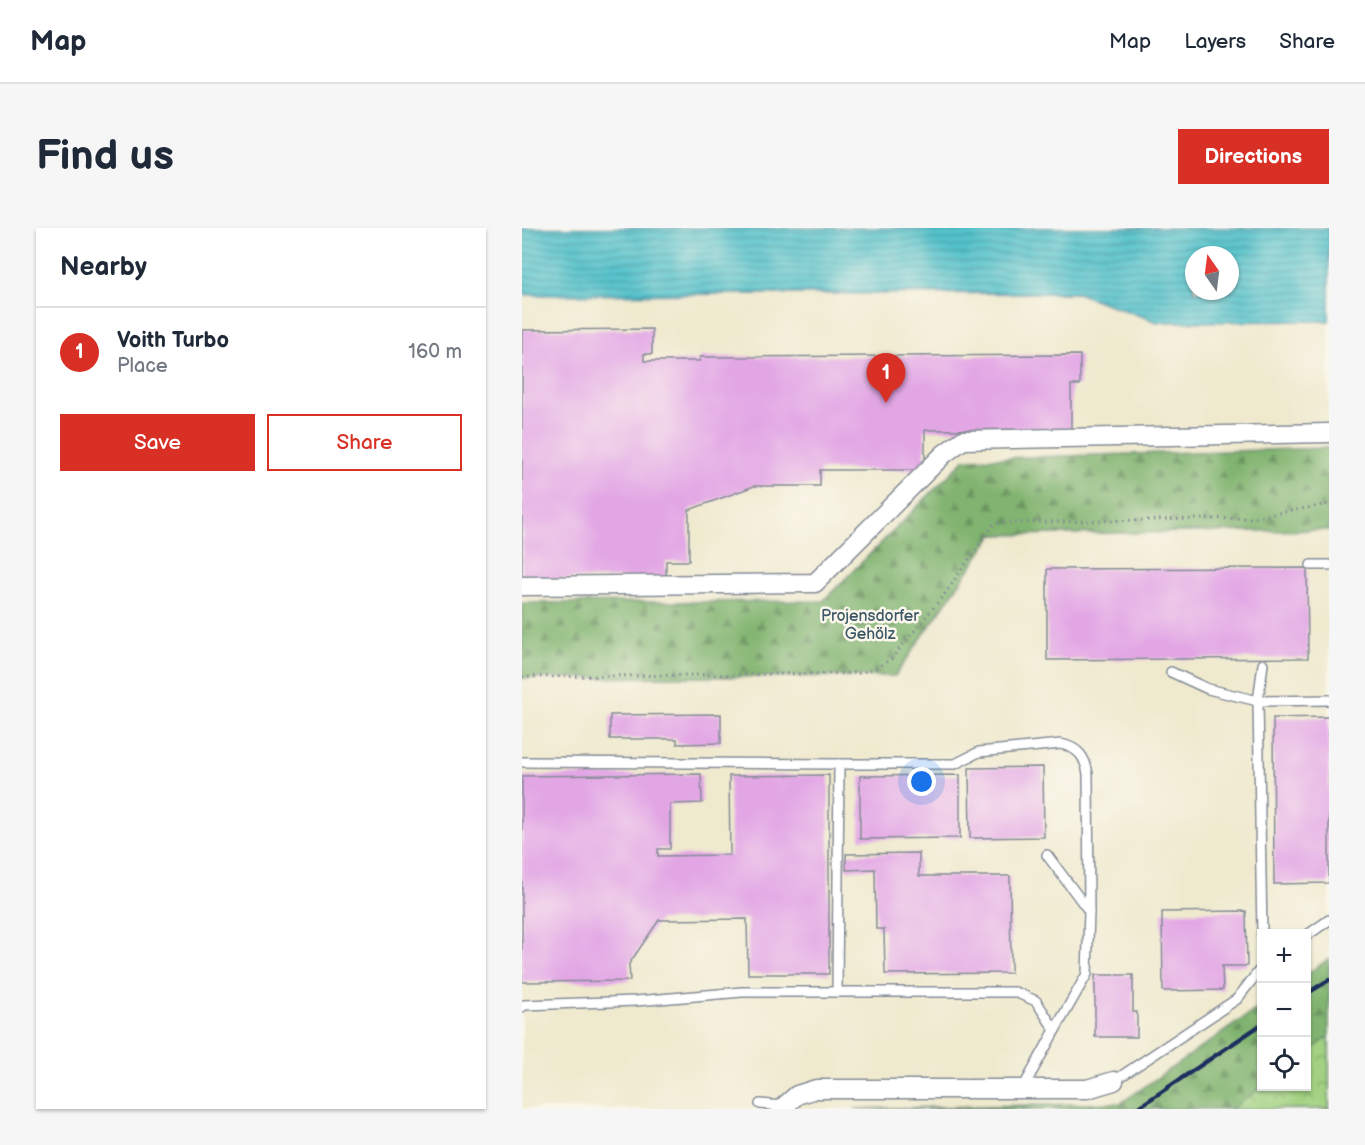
<!DOCTYPE html>
<meta charset="utf-8">
<style>
body{margin:0;font-family:"Balsamiq Sans",sans-serif;background:#f6f6f7;color:#1f2937}
.controls{position:absolute;right:18px;bottom:18px;display:grid;overflow:hidden;border-radius:0px;box-shadow:0 2px 4px #0004}
.controls button{width:54px;height:54px;display:grid;place-items:center;padding:0;border:0;border-bottom:2px solid #e0e1e3;background:#fff;color:#1f2937;font:30px sans-serif}
.compass{position:absolute;left:663px;top:18px;width:54px;height:54px;border-radius:50%;background:#fff;box-shadow:0 2px 4px #0004;rotate:346deg}
.you{position:absolute;left:400px;top:554px;width:21px;height:21px;margin:-15px;border:4px solid #fff;border-radius:50%;background:#1a73e8;box-shadow:0 0 0 9px #1a73e833}
.badge{display:grid;place-items:center;width:39px;height:39px;border-radius:50%;background:#d93025;color:#fff;font-size:20px;font-weight:700}
.pin{position:absolute;translate:-50% -50px;filter:drop-shadow(0 2px 3px #0008)}
.pin::after{content:'';position:absolute;top:32px;width:21px;height:18px;background:inherit;clip-path:polygon(0 0,100% 0,50% 100%)}
.list{margin:0;padding:0;list-style:none}
h2{display:flex;justify-content:space-between;align-items:center;height:78px;margin:0;padding:0 24px;font-size:26px}
h2 small{font-size:20px;font-weight:400;color:#747a83}
.list li{display:grid;grid-template-columns:39px 1fr auto;gap:18px;align-items:center;box-sizing:border-box;height:90px;padding:0 24px;border-top:2px solid #e0e1e3}
.list b{display:block;font-size:22px;white-space:nowrap}
.list p{margin:0;font-size:20px;white-space:nowrap;color:#747a83}
.list em{font-size:20px;font-style:normal;color:#747a83}
.actions{display:flex;gap:12px;padding:18px 24px}
.actions a{flex:1;padding:14px 0;border:2px solid #d93025;border-radius:0px;text-align:center;font-size:21px;color:#d93025}
.actions .main{background:#d93025;color:#fff}
.icon{flex:none;width:33px;height:33px;fill:none;stroke:currentColor;stroke-width:2;stroke-linecap:round;stroke-linejoin:round}
.map{position:relative;flex:none;width:807px;height:881px;overflow:hidden;border-radius:0px}
header{display:flex;align-items:center;gap:36px;box-sizing:border-box;height:84px;padding:0 30px;background:#fff;border-bottom:2px solid #e0e1e3}
header strong{font-size:28px}
nav{display:flex;gap:33px;margin-inline-start:auto;font-size:21px}
.intro{display:flex;align-items:center;justify-content:space-between;box-sizing:border-box;height:144px;padding:0 36px}
h1{margin:0;font-size:42px}
.button{padding:15px 27px;border-radius:0px;background:#d93025;color:#fff;font-size:21px;font-weight:700}
main{display:flex;gap:36px;padding:0 36px}
aside{flex:1;background:#fff;border-radius:0px;box-shadow:0 2px 4px #0004}
.map>svg:first-child{display:block}
.forest{fill:url(#forest-firs);stroke:#4e7266;stroke-width:1.5}
.park{fill:url(#park-crowns);stroke:#5e8070;stroke-width:1.5}
.water{fill:url(#water-rules);stroke:#387894;stroke-width:1.5;fill-rule:evenodd}
.building{fill:#e2a6e5}
.lines{fill:none;stroke-linecap:round;stroke-linejoin:round}
.lane-casing{stroke:#858c96;stroke-width:12}
.street-casing{stroke:#858c96;stroke-width:21}
.path{stroke:#858c96;stroke-width:3;stroke-dasharray:1.5 4.5;stroke-linecap:butt}
.lane{stroke:#fff;stroke-width:9}
.street{stroke:#fff;stroke-width:18}
.rail{stroke:#1b2f5e;stroke-width:4.5}
.labels{text-anchor:middle;dominant-baseline:central;stroke-width:5;stroke-linejoin:round;paint-order:stroke}
.park-label{font-size:16px;fill:#3d5867;stroke:#fbf7ec}
</style>
<header>
<strong>Map</strong>
<nav><a>Map</a><a>Layers</a><a>Share</a></nav>
</header>
<div class="intro"><h1>Find us</h1><a class="button">Directions</a></div>
<main>
<aside>
<h2>Nearby<small></small></h2>
<ul class="list">
<li><span class="badge">1</span><div><b>Voith Turbo</b><p>Place</p></div><em>160 m</em></li>
</ul>
<div class="actions"><a class="main">Save</a><a>Share</a></div>
</aside>
<div class="map">
<svg width="807" height="881" viewBox="0 0 807 881">
<defs>
<pattern id="forest-firs" width="22" height="20" patternUnits="userSpaceOnUse" patternTransform="scale(1.5)"><rect width="22" height="20" fill="#81b46f"/><path d="M5 1l3.5 6h-7zM16 11l3.5 6h-7z" fill="#69935e"/></pattern>
<pattern id="park-crowns" width="20" height="18" patternUnits="userSpaceOnUse" patternTransform="scale(1.5)"><rect width="20" height="18" fill="#a2d281"/><path d="M2 6a3 3 0 1 1 6 0M12 15a3 3 0 1 1 6 0" fill="none" stroke="#83ab6d"/></pattern>
<pattern id="water-rules" width="6" height="5" patternUnits="userSpaceOnUse" patternTransform="scale(1.5)"><rect width="6" height="5" fill="#54c2cb"/><path d="M0 2.5h6" fill="none" stroke="#459ea8"/></pattern>
</defs>
<rect width="100%" height="100%" fill="#fbf7ec"/>
<filter id="ink" filterUnits="userSpaceOnUse"><feTurbulence type="fractalNoise" baseFrequency=".0167" numOctaves="2"/><feDisplacementMap in="SourceGraphic" scale="12" xChannelSelector="R" yChannelSelector="G"/><feConvolveMatrix kernelMatrix="1 2 1 2 8 2 1 2 1" color-interpolation-filters="sRGB"/></filter>
<filter id="wash" filterUnits="userSpaceOnUse"><feTurbulence type="fractalNoise" baseFrequency=".008" numOctaves="4" result="noise"/><feDisplacementMap in="SourceGraphic" scale="24" xChannelSelector="R" yChannelSelector="G"/><feGaussianBlur stdDeviation="1.35" result="paint"/><feColorMatrix in="noise" values="0 0 0 0 0 0 0 0 0 0 0 0 0 0 0 0 0 1.4 0 .05"/><feComposite in="paint" operator="in"/></filter>
<g filter="url(#wash)">
<rect width="100%" height="100%" fill="#efe9ce"/>
<!-- forest -->
<g class="forest">
<path d="M 807,220 L 807,302 L 471,307 L 373,448 L 0,450 L 0,375 L 301,373 L 443,231 Z"/>
<path d="M 807,731 L 807,881 L 333,881 L 599,875 L 739,778 L 740,858 L 784,858 L 785,746 Z"/>
</g>
<!-- park -->
<path class="park" d="M 807,809 L 807,881 L 709,881 L 740,859 L 784,858 L 785,825 Z"/>
<!-- water -->
<path class="water" d="M 0,0 L 807,0 L 807,93 L 635,94 L 555,65 L 0,67 ZM 672,27 L 708,27 L 708,63 L 672,63 Z"/>
<g id="blocks">
<!-- building -->
<g class="building">
<path d="M 130,101 L 130,126 L 122,126 L 122,133 L 178,133 L 178,129 L 558,127 L 558,157 L 549,157 L 549,201 L 403,202 L 403,242 L 298,242 L 298,258 L 232,258 L 167,282 L 167,333 L 144,333 L 144,350 L 0,351 L 0,102 Z"/>
<path d="M 785,340 L 786,430 L 525,432 L 525,341 Z"/>
<path d="M 199,486 L 199,515 L 155,516 L 155,511 L 88,511 L 88,487 Z"/>
<path d="M 807,489 L 807,655 L 752,656 L 751,490 Z"/>
<path d="M 521,539 L 522,609 L 448,610 L 447,540 Z"/>
<path d="M 179,546 L 180,575 L 148,576 L 148,621 L 136,621 L 136,628 L 208,627 L 207,548 L 307,547 L 307,746 L 226,746 L 225,691 L 137,692 L 107,736 L 108,753 L 0,754 L 0,548 Z"/>
<path d="M 438,547 L 438,610 L 338,611 L 338,548 Z"/>
<path d="M 397,625 L 397,648 L 488,648 L 489,745 L 363,746 L 362,701 L 354,701 L 353,641 L 324,642 L 324,626 Z"/>
<path d="M 724,683 L 725,738 L 700,738 L 701,762 L 641,763 L 640,684 Z"/>
<path d="M 573,747 L 611,747 L 611,784 L 615,784 L 615,809 L 573,809 Z"/>
</g>
</g>
</g>
<g filter="url(#ink)">
<use href="#blocks" fill-opacity="0" stroke="#858c96" stroke-width="1.5"/>
<g class="lines">
<!-- lane casing -->
<g class="lane-casing">
<g id="lane">
<path d="M 789,337 L 807,337"/>
<path d="M 649,444 L 686,461 L 736,473 L 807,472"/>
<path d="M 0,534 L 317,536 L 315,764"/>
<path d="M 317,536 L 433,536 L 457,524 L 539,516 C 557,520 563,529 566,546 L 567,683 L 565,746 L 533,802"/>
<path d="M 525,627 L 567,683"/>
<path d="M 740,706 L 736,473 L 741,436"/>
<path d="M 784,708 L 807,692"/>
<path d="M 0,779 L 2,777 L 114,773 L 220,764 L 493,764 L 514,773 L 533,802 L 500,862"/>
<path d="M 592,853 L 715,771 L 740,739"/>
<path d="M 238,876 L 260,878"/>
</g>
</g>
<!-- street casing -->
<g class="street-casing">
<g id="street">
<path d="M 0,358 L 293,355 L 422,226 L 441,212 L 807,205"/>
<path d="M 259,881 L 275,867 L 294,861 L 565,861 L 592,853"/>
</g>
</g>
<!-- path -->
<path class="path" d="M 0,449 L 337,445 L 354,440 L 369,431 L 422,367 L 472,295 L 729,290 L 807,276"/>
<!-- lane -->
<use href="#lane" class="lane"/>
<!-- street -->
<use href="#street" class="street"/>
<!-- rail -->
<g class="rail">
<path d="M 784,766 L 807,752"/>
<path d="M 614,881 L 740,796"/>
</g>
</g>
</g>
<g class="labels">
<!-- park labels -->
<g class="park-label">
<text x="348" y="388">Projensdorfer<tspan x="348" dy="18">Gehölz</tspan></text>
</g>
</g>
</svg>
<div class="controls">
<button>+</button>
<button>−</button>
<button><svg class="icon" aria-label="locate" viewBox="0 0 24 24"><circle cx="12" cy="12" r="6"/><path d="M12 2v4M12 18v4M2 12h4M18 12h4"/></svg></button>
</div>
<svg class="compass" viewBox="-18 -18 36 36"><path d="M0-13l5 13h-10z" fill="#e53935"/><path d="M0 13l5-13h-10z" fill="#747a83"/></svg>
<div class="you"></div>
<div class="pin badge" style="left:364px;top:175px">1</div>
</div>
</main>
